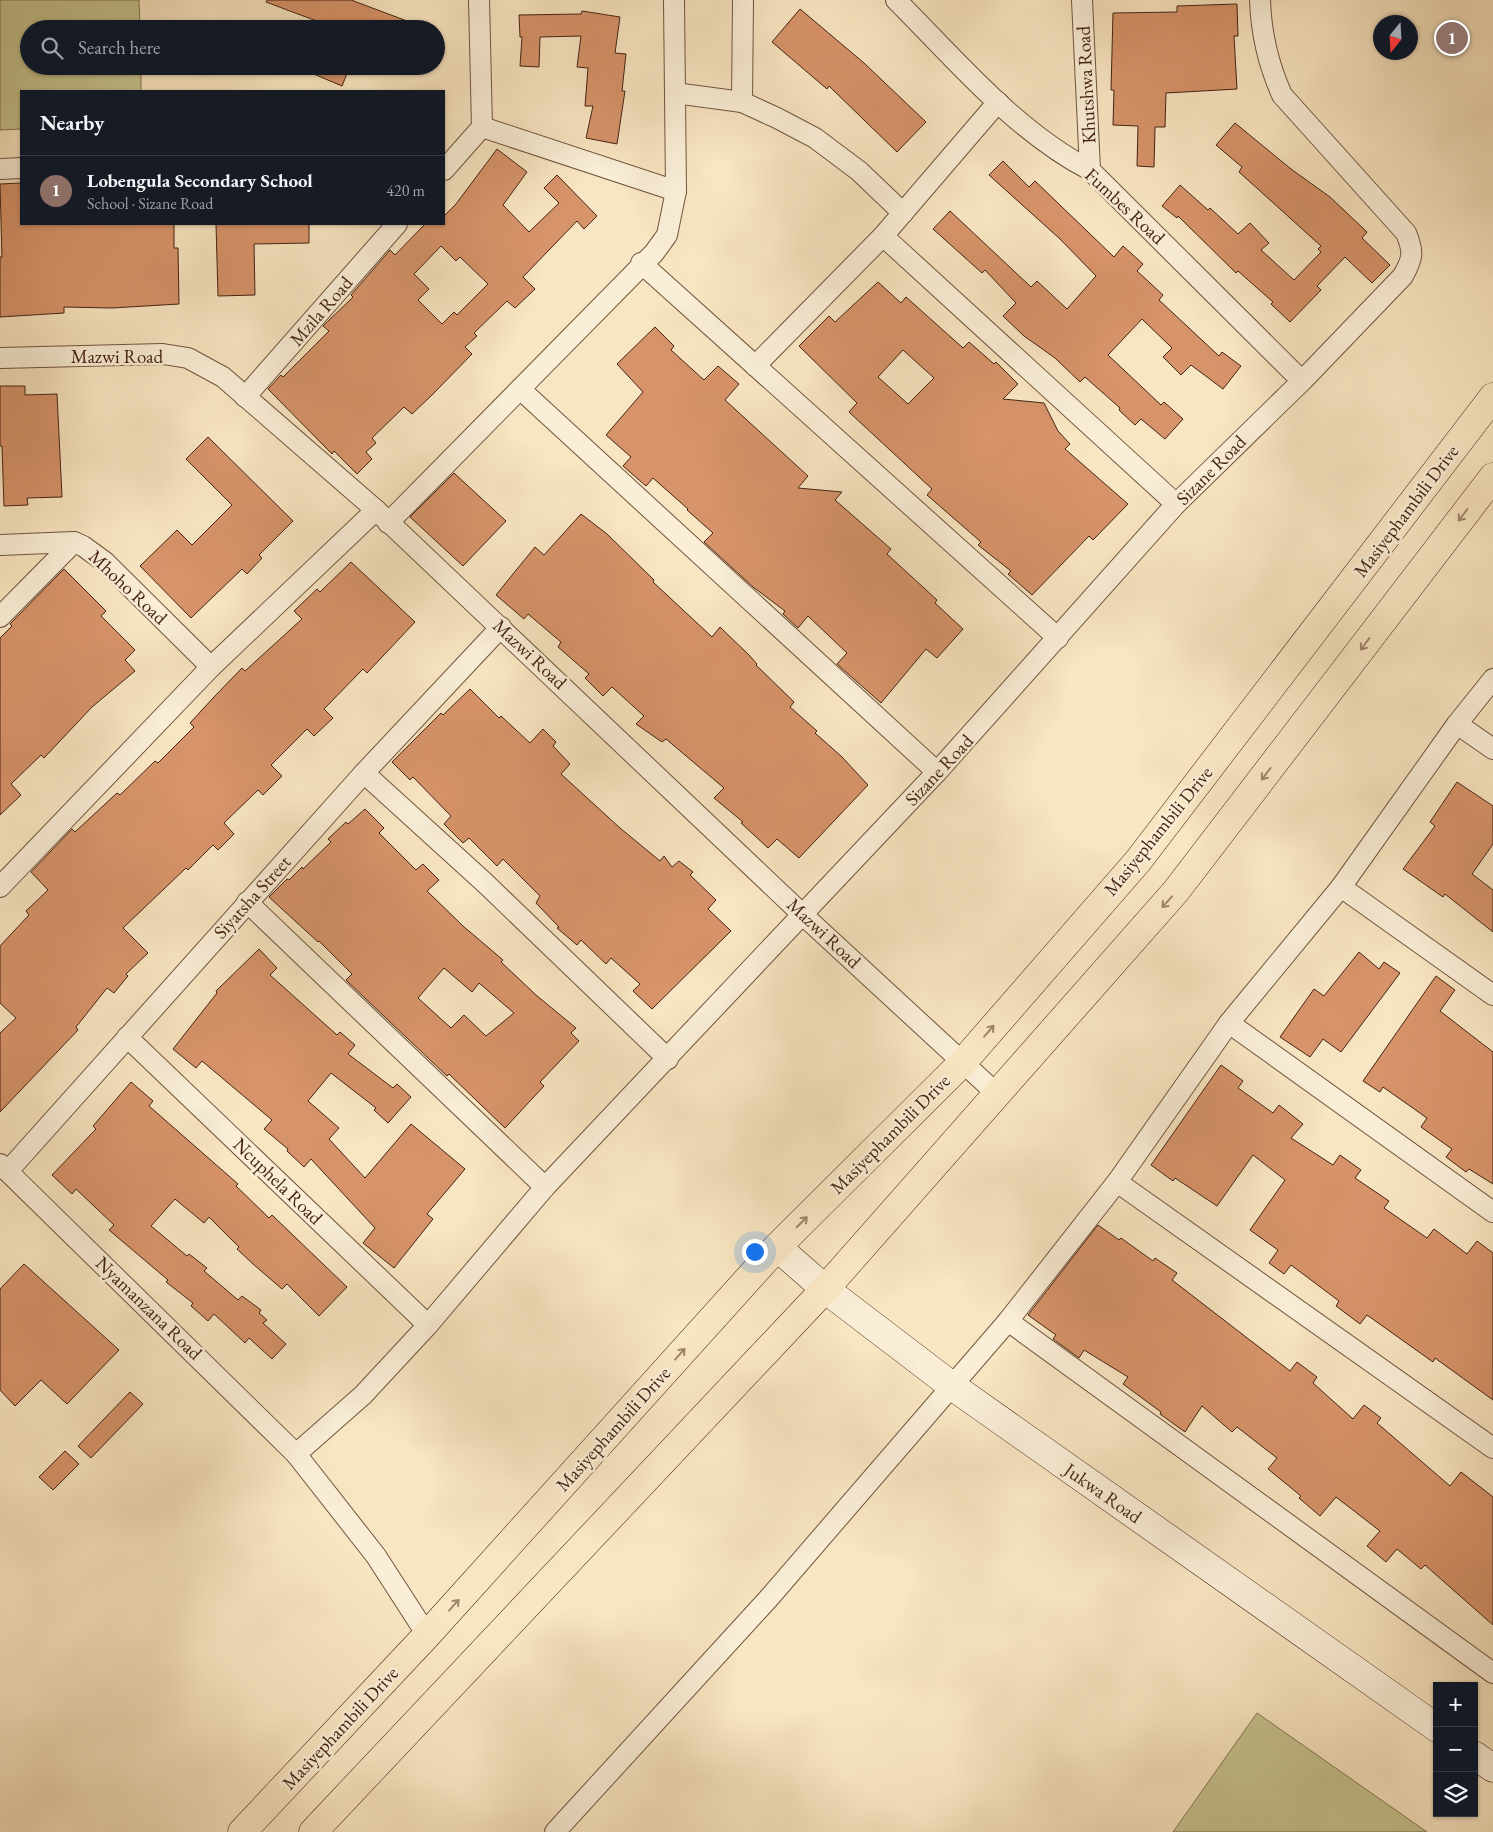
<!DOCTYPE html>
<meta charset="utf-8">
<style>
body{margin:0;font-family:"EB Garamond",serif;background:#20242c;color:#f1f3f6}
.controls{position:absolute;right:15px;bottom:15px;display:grid;overflow:hidden;border-radius:0px;box-shadow:0 1px 4px #0004}
.controls button{width:45px;height:45px;display:grid;place-items:center;padding:0;border:0;border-bottom:1px solid #363941;background:#171b24;color:#f1f3f6;font:25px sans-serif}
.compass{position:absolute;left:1373px;top:15px;width:45px;height:45px;border-radius:50%;background:#171b24;box-shadow:0 1px 4px #0004;rotate:198deg}
.you{position:absolute;left:754px;top:1251px;width:18px;height:18px;margin:-12px;border:4px solid #fff;border-radius:50%;background:#1a73e8;box-shadow:0 0 0 8px #1a73e833}
.badge{display:grid;place-items:center;width:32px;height:32px;border-radius:50%;background:#c59692;color:#fff;font-size:16px;font-weight:700}
.pin{position:absolute;translate:-50% -50%;border:2px solid #fff;box-shadow:0 1px 5px #0006}
.list{margin:0;padding:0;list-style:none}
h2{display:flex;justify-content:space-between;align-items:center;height:65px;margin:0;padding:0 20px;font-size:21px}
h2 small{font-size:16px;font-weight:400;color:#9ea1a6}
.list li{display:grid;grid-template-columns:32px 1fr auto;gap:15px;align-items:center;box-sizing:border-box;height:70px;padding:0 20px;border-top:1px solid #363941}
.list b{display:block;font-size:19px;white-space:nowrap}
.list p{margin:0;font-size:16px;white-space:nowrap;color:#9ea1a6}
.list em{font-size:16px;font-style:normal;color:#9ea1a6}
.icon{flex:none;width:28px;height:28px;fill:none;stroke:currentColor;stroke-width:2;stroke-linecap:round;stroke-linejoin:round}
.map{position:relative;flex:none;width:1493px;height:1832px;overflow:hidden}
.search{position:absolute;background:#171b24;box-shadow:0 1px 4px #0004;left:20px;top:20px;width:425px;height:55px;display:flex;align-items:center;gap:12px;box-sizing:border-box;padding:0 18px;border-radius:28px;color:#9ea1a6;font-size:19px}
.panel{position:absolute;background:#171b24;box-shadow:0 1px 4px #0004;left:20px;top:90px;width:425px;height:135px;border-radius:0px}
.map>svg:first-child{display:block}
.grass{fill:#c5c28d;stroke:#847250}
.building{fill:#d7936a;stroke:#442313;fill-rule:evenodd}
.lines{fill:none;stroke-linecap:round;stroke-linejoin:round}
.street-casing{stroke:#71543e;stroke-width:22}
.secondary-casing{stroke:#442313;stroke-width:29}
.primary-casing{stroke:#442313;stroke-width:29}
.street{stroke:#faeed7;stroke-width:20}
.secondary{stroke:#faeed7;stroke-width:28}
.primary{stroke:#f8e5c1;stroke-width:28}
.oneway{stroke:#9e846a}
.labels{text-anchor:middle;dominant-baseline:central;stroke-width:5;stroke-linejoin:round;paint-order:stroke}
.street-label{font-size:19px;fill:#442313;stroke:#faeed7}
</style>
<div class="map">
<svg width="1493" height="1832" viewBox="0 0 1493 1832">
<rect width="100%" height="100%" fill="#f8e5c1"/>
<filter id="stains"><feTurbulence type="fractalNoise" baseFrequency=".004" numOctaves="4"/><feColorMatrix values="0 0 0 0 .2 0 0 0 0 .09 0 0 0 0 .02 0 0 0 .5 -.17"/></filter>
<radialGradient id="worn" r=".72"><stop offset=".6" stop-color="#630" stop-opacity="0"/><stop offset="1" stop-color="#630" stop-opacity=".3"/></radialGradient>
<!-- grass -->
<g class="grass">
<path d="M 0,0 L 139,0 L 140,29 L 29,29 L 29,66 L 141,66 L 141,91 L 21,91 L 21,129 L 0,130 Z"/>
<path d="M 1257,1713 L 1427,1832 L 1173,1832 Z"/>
</g>
<!-- building -->
<g class="building">
<path d="M 267,0 L 351,0 L 423,27 L 423,29 L 338,29 L 266,2 Z"/>
<path d="M 1237,4 L 1238,36 L 1234,36 L 1237,89 L 1166,93 L 1165,127 L 1155,127 L 1154,167 L 1137,166 L 1138,126 L 1113,125 L 1114,90 L 1111,90 L 1113,13 L 1177,12 L 1177,6 Z"/>
<path d="M 800,9 L 864,63 L 926,122 L 897,152 L 829,86 L 827,89 L 772,42 Z"/>
<path d="M 582,11 L 620,17 L 615,53 L 626,54 L 622,91 L 625,91 L 617,144 L 586,138 L 593,106 L 585,106 L 588,68 L 577,67 L 581,36 L 540,37 L 539,67 L 520,66 L 522,37 L 520,37 L 519,15 L 581,14 Z"/>
<path d="M 295,66 L 350,66 L 342,86 Z"/>
<path d="M 1235,123 L 1291,169 L 1330,197 L 1367,232 L 1362,238 L 1390,265 L 1372,283 L 1345,257 L 1317,286 L 1321,290 L 1290,322 L 1271,304 L 1273,302 L 1238,271 L 1236,273 L 1178,216 L 1177,218 L 1162,206 L 1180,185 L 1208,210 L 1210,208 L 1238,234 L 1250,223 L 1269,243 L 1261,250 L 1294,280 L 1321,252 L 1318,249 L 1321,246 L 1239,172 L 1242,167 L 1216,145 Z"/>
<path d="M 497,149 L 527,172 L 503,205 L 529,232 L 559,203 L 544,188 L 557,175 L 597,216 L 584,229 L 577,221 L 523,277 L 535,289 L 515,308 L 507,301 L 474,333 L 477,336 L 465,347 L 472,354 L 433,394 L 412,414 L 404,407 L 372,438 L 376,443 L 366,452 L 372,459 L 357,474 L 334,451 L 332,454 L 268,389 L 281,375 L 283,377 L 329,331 L 323,326 L 353,297 L 351,295 L 390,250 L 395,255 L 425,224 L 444,224 L 444,216 L 456,204 ZM 441,246 L 456,261 L 460,257 L 488,284 L 457,315 L 454,312 L 442,324 L 418,300 L 429,289 L 414,274 Z"/>
<path d="M 1003,161 L 1029,187 L 1035,181 L 1114,257 L 1123,246 L 1143,264 L 1137,271 L 1163,295 L 1159,300 L 1219,356 L 1222,352 L 1241,366 L 1223,389 L 1191,365 L 1181,375 L 1163,357 L 1172,348 L 1142,319 L 1108,355 L 1161,405 L 1164,402 L 1183,419 L 1165,439 L 1141,419 L 1135,425 L 1119,410 L 1120,408 L 1085,377 L 1080,382 L 1055,358 L 1024,336 L 1003,316 L 1016,303 L 985,270 L 982,273 L 933,229 L 950,211 L 1031,287 L 1037,281 L 1067,309 L 1096,276 L 1060,239 L 989,175 Z"/>
<path d="M 21,183 L 21,224 L 174,224 L 174,248 L 178,248 L 179,304 L 112,308 L 64,307 L 64,313 L 0,317 L 0,257 L 2,257 L 0,184 Z"/>
<path d="M 216,224 L 309,224 L 309,243 L 254,244 L 255,295 L 218,296 Z"/>
<path d="M 878,282 L 901,303 L 906,297 L 963,348 L 969,342 L 994,364 L 996,362 L 1018,384 L 1003,399 L 1044,403 L 1058,431 L 1070,444 L 1065,449 L 1128,504 L 1093,540 L 1089,536 L 1032,595 L 1008,574 L 1011,571 L 978,545 L 981,542 L 927,495 L 932,489 L 849,412 L 857,403 L 799,346 L 829,316 L 835,322 ZM 903,350 L 934,378 L 908,404 L 878,377 Z"/>
<path d="M 655,327 L 674,346 L 671,350 L 704,380 L 718,366 L 739,384 L 725,400 L 808,476 L 798,488 L 842,492 L 835,500 L 891,549 L 887,554 L 937,600 L 935,603 L 963,629 L 937,658 L 926,649 L 881,703 L 837,664 L 847,653 L 808,616 L 798,628 L 783,614 L 785,611 L 753,587 L 704,542 L 713,533 L 687,510 L 688,509 L 653,478 L 646,486 L 623,466 L 631,457 L 606,435 L 643,392 L 617,364 Z"/>
<path d="M 0,386 L 25,386 L 25,395 L 57,394 L 62,497 L 27,498 L 28,505 L 4,506 L 2,446 L 0,446 Z"/>
<path d="M 208,437 L 293,521 L 259,555 L 262,558 L 247,574 L 242,569 L 191,618 L 140,566 L 177,530 L 192,545 L 232,505 L 186,459 Z"/>
<path d="M 454,473 L 506,521 L 463,566 L 410,517 Z"/>
<path d="M 581,514 L 607,534 L 654,580 L 653,582 L 712,637 L 720,627 L 749,655 L 757,664 L 756,665 L 794,702 L 790,707 L 817,731 L 815,733 L 841,756 L 868,785 L 799,858 L 777,839 L 768,848 L 741,823 L 743,822 L 714,798 L 724,788 L 666,739 L 662,742 L 636,724 L 644,716 L 612,687 L 603,696 L 585,678 L 589,674 L 558,647 L 561,642 L 528,614 L 524,619 L 496,595 L 535,547 L 544,555 Z"/>
<path d="M 351,562 L 415,622 L 367,673 L 363,669 L 324,709 L 333,718 L 314,736 L 307,729 L 271,765 L 282,776 L 263,795 L 258,790 L 224,823 L 234,834 L 218,850 L 213,845 L 188,870 L 186,868 L 123,928 L 148,953 L 126,974 L 128,976 L 114,993 L 107,988 L 76,1027 L 78,1030 L 0,1112 L 0,1033 L 16,1018 L 0,1003 L 0,946 L 29,915 L 26,911 L 48,890 L 31,872 L 72,829 L 75,832 L 117,793 L 120,795 L 155,761 L 158,763 L 194,727 L 190,723 L 214,697 L 242,668 L 245,671 L 302,619 L 294,611 L 317,589 L 320,592 Z"/>
<path d="M 64,569 L 106,611 L 101,616 L 135,650 L 125,660 L 135,671 L 92,707 L 44,758 L 41,755 L 11,784 L 21,795 L 0,815 L 0,638 L 12,626 L 10,624 Z"/>
<path d="M 470,689 L 499,718 L 501,716 L 530,743 L 543,729 L 556,742 L 553,746 L 570,764 L 561,774 L 620,828 L 660,861 L 664,856 L 672,867 L 679,861 L 693,872 L 690,875 L 716,900 L 708,909 L 731,931 L 652,1009 L 633,991 L 640,984 L 611,958 L 606,964 L 581,940 L 577,945 L 557,928 L 559,927 L 536,903 L 540,896 L 503,859 L 497,866 L 469,838 L 463,843 L 444,824 L 451,816 L 413,777 L 410,780 L 392,762 L 441,713 L 443,715 Z"/>
<path d="M 1457,782 L 1493,806 L 1493,844 L 1472,874 L 1493,890 L 1493,932 L 1445,894 L 1443,897 L 1403,869 L 1435,826 L 1430,822 Z"/>
<path d="M 365,809 L 384,828 L 379,833 L 416,870 L 423,864 L 439,880 L 427,891 L 463,926 L 503,960 L 501,962 L 536,995 L 576,1028 L 571,1033 L 579,1041 L 540,1082 L 544,1086 L 505,1128 L 449,1074 L 447,1076 L 346,980 L 352,974 L 319,941 L 318,942 L 269,897 L 287,879 L 289,880 L 302,867 L 303,869 L 331,842 L 328,839 L 346,822 L 348,824 ZM 444,968 L 472,992 L 479,983 L 514,1013 L 486,1036 L 464,1015 L 451,1028 L 418,998 Z"/>
<path d="M 259,949 L 277,968 L 270,975 L 337,1035 L 340,1032 L 355,1045 L 348,1054 L 393,1088 L 397,1084 L 411,1097 L 388,1123 L 374,1110 L 376,1108 L 331,1073 L 308,1101 L 339,1128 L 329,1139 L 365,1178 L 411,1124 L 465,1169 L 427,1214 L 433,1219 L 394,1268 L 363,1243 L 375,1228 L 311,1159 L 304,1167 L 287,1151 L 288,1149 L 264,1129 L 272,1120 L 202,1061 L 196,1068 L 173,1049 L 217,993 L 216,991 Z"/>
<path d="M 1359,952 L 1379,969 L 1384,962 L 1400,973 L 1341,1052 L 1323,1039 L 1310,1057 L 1280,1037 L 1314,989 L 1324,996 Z"/>
<path d="M 1436,976 L 1455,990 L 1440,1011 L 1493,1052 L 1493,1184 L 1469,1169 L 1466,1172 L 1446,1157 L 1452,1149 L 1421,1127 L 1427,1118 L 1383,1087 L 1380,1092 L 1363,1081 Z"/>
<path d="M 1221,1065 L 1243,1081 L 1238,1088 L 1273,1113 L 1279,1105 L 1303,1124 L 1291,1138 L 1333,1165 L 1340,1155 L 1361,1170 L 1355,1178 L 1389,1201 L 1384,1208 L 1427,1238 L 1434,1229 L 1467,1254 L 1477,1241 L 1493,1253 L 1493,1400 L 1435,1358 L 1433,1362 L 1367,1315 L 1360,1324 L 1336,1306 L 1339,1301 L 1291,1265 L 1284,1274 L 1269,1263 L 1278,1250 L 1250,1230 L 1285,1180 L 1253,1155 L 1217,1206 L 1175,1178 L 1173,1181 L 1151,1165 Z"/>
<path d="M 131,1082 L 153,1101 L 149,1106 L 238,1184 L 236,1186 L 269,1218 L 272,1215 L 347,1287 L 319,1316 L 287,1284 L 282,1289 L 253,1264 L 237,1249 L 239,1247 L 209,1217 L 204,1223 L 175,1199 L 151,1226 L 187,1256 L 189,1254 L 207,1268 L 204,1271 L 238,1300 L 242,1296 L 261,1310 L 259,1313 L 267,1320 L 263,1323 L 286,1344 L 272,1359 L 249,1338 L 245,1343 L 214,1314 L 208,1321 L 191,1306 L 193,1303 L 166,1282 L 168,1280 L 109,1230 L 114,1225 L 76,1189 L 72,1194 L 52,1175 L 96,1129 L 93,1126 Z"/>
<path d="M 1098,1225 L 1119,1240 L 1121,1238 L 1153,1261 L 1155,1258 L 1177,1273 L 1172,1280 L 1290,1371 L 1297,1362 L 1317,1377 L 1313,1383 L 1353,1419 L 1364,1405 L 1381,1418 L 1377,1423 L 1450,1486 L 1461,1472 L 1493,1497 L 1493,1625 L 1425,1565 L 1421,1569 L 1397,1549 L 1386,1562 L 1367,1546 L 1380,1531 L 1336,1497 L 1320,1516 L 1299,1498 L 1301,1496 L 1268,1469 L 1277,1458 L 1237,1427 L 1232,1432 L 1202,1406 L 1185,1432 L 1160,1414 L 1161,1412 L 1123,1384 L 1128,1377 L 1084,1350 L 1079,1358 L 1053,1339 L 1056,1335 L 1028,1315 Z"/>
<path d="M 24,1264 L 119,1350 L 67,1404 L 41,1380 L 15,1406 L 0,1390 L 0,1289 Z"/>
<path d="M 130,1392 L 143,1404 L 91,1458 L 78,1446 Z"/>
<path d="M 65,1451 L 79,1464 L 53,1490 L 39,1477 Z"/>
</g>
<g class="lines">
<!-- street casing -->
<g class="street-casing">
<g id="street">
<path d="M 896,0 C 956,60 1015,131 1090,170 L 1302,381"/>
<path d="M 1082,0 L 1090,170"/>
<path d="M 675,93 L 742,102 L 777,118 L 815,138 L 859,171 L 903,213"/>
<path d="M 742,102 L 743,0"/>
<path d="M 482,127 L 676,191"/>
<path d="M 0,169 L 21,168"/>
<path d="M 444,170 L 482,127 L 479,0"/>
<path d="M 883,236 L 1176,504"/>
<path d="M 641,263 L 1058,638"/>
<path d="M 0,358 L 163,354 L 188,358 L 223,377 L 376,510 L 803,915 L 997,1094"/>
<path d="M 755,366 L 883,236 L 998,102"/>
<path d="M 520,389 L 937,772"/>
<path d="M 245,397 L 397,224"/>
<path d="M 388,523 L 654,253 L 667,235 L 676,191 L 674,0"/>
<path d="M 0,545 L 74,542 L 83,546 L 105,562 L 211,667"/>
<path d="M 0,617 L 74,542"/>
<path d="M 1457,724 L 1493,749"/>
<path d="M 364,773 L 485,883 L 668,1059"/>
<path d="M 0,887 L 211,667 L 376,510"/>
<path d="M 1341,887 L 1493,995"/>
<path d="M 247,902 L 545,1187"/>
<path d="M 1229,1023 L 1493,1212"/>
<path d="M 127,1037 L 428,1325"/>
<path d="M 0,1164 L 296,1454 L 376,1556 L 427,1635"/>
<path d="M 8,1171 L 364,773 L 501,627"/>
<path d="M 1117,1182 L 1493,1448"/>
<path d="M 1008,1321 L 1493,1673"/>
<path d="M 296,1454 L 363,1395 L 428,1325 L 545,1187 L 937,772 L 1176,504 L 1302,381 L 1403,276 C 1413,258 1414,252 1406,233 L 1282,95 C 1269,66 1261,32 1260,0"/>
<path d="M 555,1832 L 769,1598 L 1008,1321 L 1117,1182 L 1229,1023 L 1341,887 L 1457,724 L 1493,679"/>
</g>
</g>
<!-- secondary casing -->
<g class="secondary-casing">
<g id="secondary">
<path d="M 777,1247 L 825,1289 L 952,1386 L 1437,1728"/>
<path d="M 1474,1755 L 1493,1768"/>
</g>
</g>
<!-- primary casing -->
<g class="primary-casing">
<g id="primary">
<path d="M 242,1832 L 427,1635 L 777,1247 L 963,1062 L 1138,861 L 1493,397"/>
<path d="M 313,1832 L 825,1289 L 1176,891 L 1493,477"/>
</g>
</g>
<!-- street -->
<use href="#street" class="street"/>
<!-- secondary -->
<use href="#secondary" class="secondary"/>
<!-- primary -->
<use href="#primary" class="primary"/>
</g>
<!-- one-way arrows -->
<defs><path id="oneway-shaft" d="M-6 0H5M1.5-3L5.5 0L1.5 3" fill="none" stroke-width="1.6" stroke-linecap="round" stroke-linejoin="round" transform="scale(1.25)"/></defs>
<g class="oneway">
<use href="#oneway-shaft" transform="translate(1463 515) rotate(127)"/>
<use href="#oneway-shaft" transform="translate(1365 644) rotate(127)"/>
<use href="#oneway-shaft" transform="translate(1266 774) rotate(127)"/>
<use href="#oneway-shaft" transform="translate(1167 902) rotate(132)"/>
<use href="#oneway-shaft" transform="translate(989 1031) rotate(-49)"/>
<use href="#oneway-shaft" transform="translate(802 1222) rotate(-45)"/>
<use href="#oneway-shaft" transform="translate(680 1354) rotate(-48)"/>
<use href="#oneway-shaft" transform="translate(454 1605) rotate(-48)"/>
</g>
<g class="labels">
<!-- street labels -->
<g class="street-label">
<text transform="translate(1086 85) rotate(-93)">Khutshwa Road</text>
<text transform="translate(1125 206) rotate(43)">Fumbes Road</text>
<text transform="translate(321 311) rotate(-49)">Mzila Road</text>
<text x="117" y="356">Mazwi Road</text>
<text transform="translate(1211 470) rotate(-45)">Sizane Road</text>
<text transform="translate(1406 511) rotate(-53)">Masiyephambili Drive</text>
<text transform="translate(128 587) rotate(43)">Mhoho Road</text>
<text transform="translate(530 654) rotate(43)">Mazwi Road</text>
<text transform="translate(939 770) rotate(-47)">Sizane Road</text>
<text transform="translate(1158 831) rotate(-51)">Masiyephambili Drive</text>
<text transform="translate(252 897) rotate(-48)">Siyatsha Street</text>
<text transform="translate(824 933) rotate(43)">Mazwi Road</text>
<text transform="translate(890 1134) rotate(-45)">Masiyephambili Drive</text>
<text transform="translate(278 1181) rotate(44)">Ncuphela Road</text>
<text transform="translate(149 1308) rotate(44)">Nyamanzana Road</text>
<text transform="translate(613 1429) rotate(-48)">Masiyephambili Drive</text>
<text transform="translate(1103 1493) rotate(35)">Jukwa Road</text>
<text transform="translate(340 1728) rotate(-47)">Masiyephambili Drive</text>
</g>
</g>
<rect width="100%" height="100%" filter="url(#stains)"/>
<rect width="100%" height="100%" fill="url(#worn)"/>
</svg>
<div class="controls">
<button>+</button>
<button>−</button>
<button><svg class="icon" aria-label="layers" viewBox="0 0 24 24"><path d="M12 4l9 5-9 5-9-5zM3 14l9 5 9-5"/></svg></button>
</div>
<svg class="compass" viewBox="-18 -18 36 36"><path d="M0-13l5 13h-10z" fill="#e53935"/><path d="M0 13l5-13h-10z" fill="#9ea1a6"/></svg>
<div class="you"></div>
<div class="pin badge" style="left:1452px;top:38px;background:#8d6e63">1</div>
<div class="search"><svg class="icon" aria-label="search" viewBox="0 0 24 24"><circle cx="10" cy="10" r="6"/><path d="M15 15l6 6"/></svg>Search here</div>
<section class="panel">
<h2>Nearby<small></small></h2>
<ul class="list">
<li><span class="badge" style="background:#8d6e63">1</span><div><b>Lobengula Secondary School</b><p>School · Sizane Road</p></div><em>420 m</em></li>
</ul>
</section>
</div>
